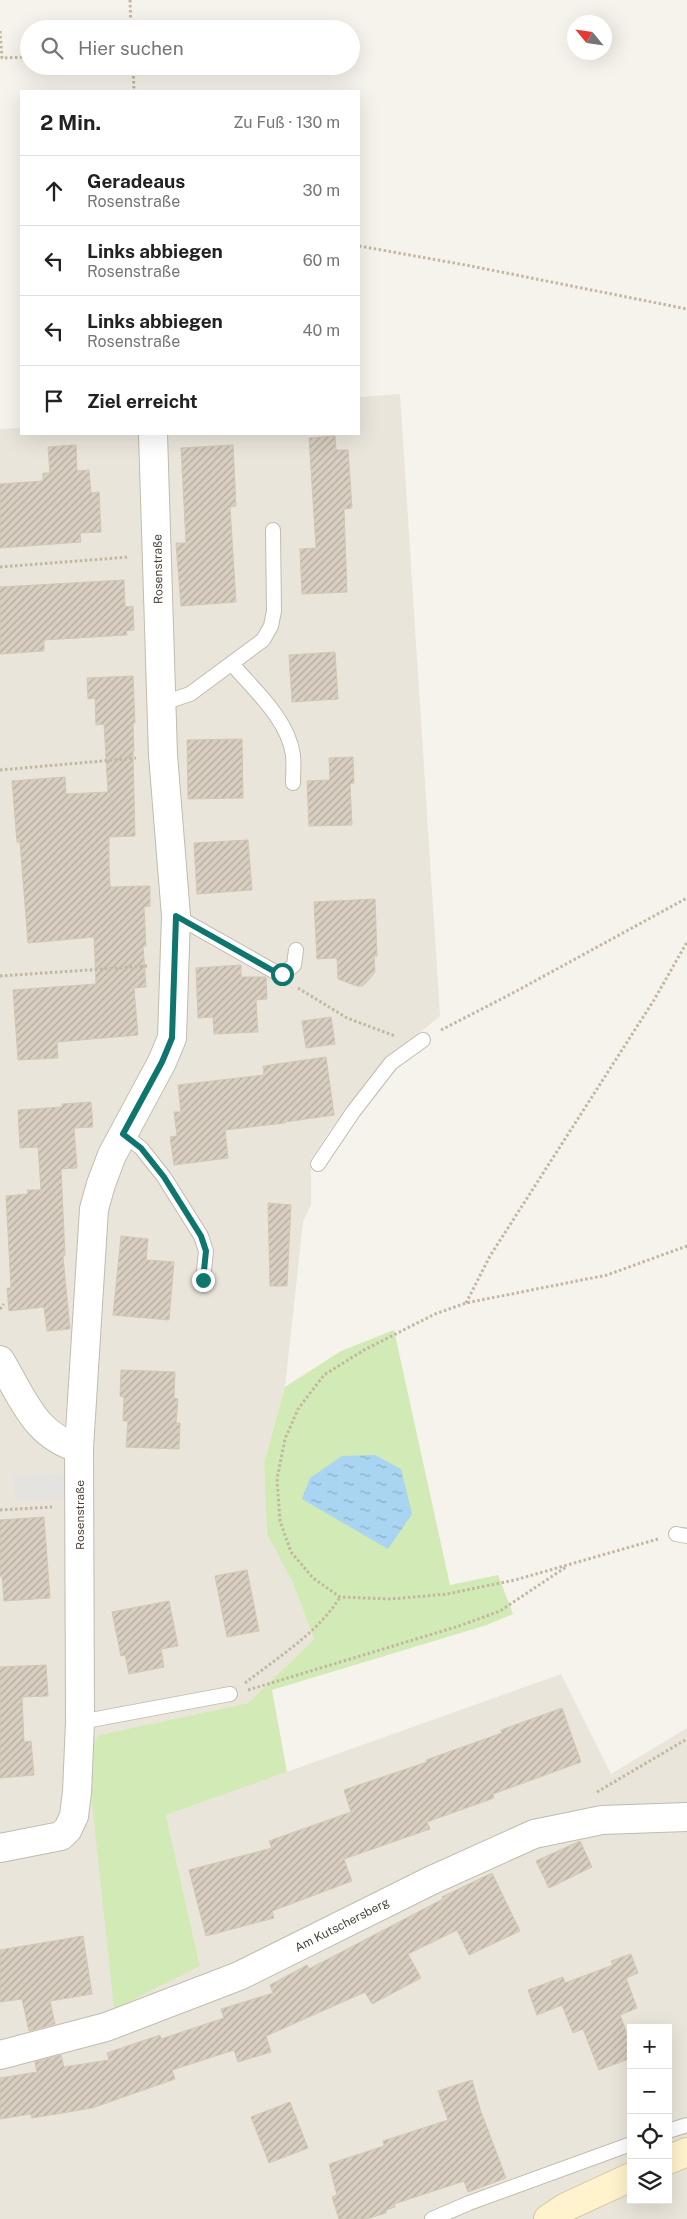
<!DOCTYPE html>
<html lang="de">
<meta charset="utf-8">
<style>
body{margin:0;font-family:"Public Sans",sans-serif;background:#f2f2f2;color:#222}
.controls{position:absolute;right:15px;bottom:15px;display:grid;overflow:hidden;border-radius:0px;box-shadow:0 5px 20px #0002}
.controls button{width:45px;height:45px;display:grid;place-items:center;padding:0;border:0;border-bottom:1px solid #e0e0e0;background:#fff;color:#222;font:25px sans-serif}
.compass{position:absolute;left:567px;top:15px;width:45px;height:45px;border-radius:50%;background:#fff;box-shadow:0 5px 20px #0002;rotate:299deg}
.stop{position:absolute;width:15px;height:15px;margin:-11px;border:4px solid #0f766e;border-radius:50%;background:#fff}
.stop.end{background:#0f766e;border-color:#fff;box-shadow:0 1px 5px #0008}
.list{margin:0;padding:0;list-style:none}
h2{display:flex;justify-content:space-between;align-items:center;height:65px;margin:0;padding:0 20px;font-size:21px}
h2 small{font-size:16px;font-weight:400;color:#767676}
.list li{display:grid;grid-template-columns:32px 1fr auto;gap:15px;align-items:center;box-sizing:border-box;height:70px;padding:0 20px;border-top:1px solid #e0e0e0}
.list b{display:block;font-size:19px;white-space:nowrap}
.list p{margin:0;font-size:16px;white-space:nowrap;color:#767676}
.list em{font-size:16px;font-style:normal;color:#767676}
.icon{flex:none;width:28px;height:28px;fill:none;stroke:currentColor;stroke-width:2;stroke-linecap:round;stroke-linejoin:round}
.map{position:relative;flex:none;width:687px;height:2219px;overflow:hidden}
.search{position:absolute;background:#fff;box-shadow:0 5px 20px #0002;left:20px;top:20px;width:340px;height:55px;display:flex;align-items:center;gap:12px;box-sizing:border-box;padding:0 18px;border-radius:28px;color:#767676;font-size:19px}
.panel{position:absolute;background:#fff;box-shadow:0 5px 20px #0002;left:20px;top:90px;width:340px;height:345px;border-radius:0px}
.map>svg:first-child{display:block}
.residential{fill:#eae5da;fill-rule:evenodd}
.green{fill:#d2eab5}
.parking{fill:#e5e3e0}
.water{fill:url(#water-ripples)}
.building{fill:url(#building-hatch);stroke:#d3c7b4}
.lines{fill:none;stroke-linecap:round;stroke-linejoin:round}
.lane-casing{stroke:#c2bbae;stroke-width:16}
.street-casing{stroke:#c2bbae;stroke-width:30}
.secondary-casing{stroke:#d6c79b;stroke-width:30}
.path{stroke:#c4b79f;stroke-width:3;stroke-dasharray:2.5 2.5;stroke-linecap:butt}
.lane{stroke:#fff;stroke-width:14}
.street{stroke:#fff;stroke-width:28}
.secondary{stroke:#fff3cd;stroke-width:28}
.route{stroke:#0f766e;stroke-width:6}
.labels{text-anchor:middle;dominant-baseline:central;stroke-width:4;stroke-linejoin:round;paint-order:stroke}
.street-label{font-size:12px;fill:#4b4439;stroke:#fff}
</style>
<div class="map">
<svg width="687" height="2219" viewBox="0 0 687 2219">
<defs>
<pattern id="water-ripples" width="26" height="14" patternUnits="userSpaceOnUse" patternTransform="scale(1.25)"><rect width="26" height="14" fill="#a9d4f2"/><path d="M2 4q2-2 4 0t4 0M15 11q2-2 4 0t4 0" fill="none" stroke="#8caec5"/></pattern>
<pattern id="building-hatch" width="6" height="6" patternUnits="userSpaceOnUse" patternTransform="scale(1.25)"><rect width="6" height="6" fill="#d8cfc1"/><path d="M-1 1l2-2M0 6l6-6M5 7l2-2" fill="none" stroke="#b1aa9e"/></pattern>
</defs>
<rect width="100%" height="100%" fill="#f6f3ec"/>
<!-- residential -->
<path class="residential" d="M 400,394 L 440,1016 L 384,1062 L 331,1129 L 311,1159 L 311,1204 L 303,1222 L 285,1387 L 264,1464 L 267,1534 L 293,1583 L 314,1639 L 248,1703 L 99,1735 L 200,1965 L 166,1815 L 561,1674 L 611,1774 L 687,1728 L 687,2219 L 0,2219 L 0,429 L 21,428 L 21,434 L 359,434 L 359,397 ZM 631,2028 L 668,2028 L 668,2200 L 631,2200 Z"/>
<!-- green -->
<path class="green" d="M 394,1330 L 450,1585 L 498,1575 L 513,1614 L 487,1625 L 272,1690 L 287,1772 L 166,1815 L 200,1966 L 114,2009 L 87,1755 L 99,1735 L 248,1703 L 314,1639 L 293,1583 L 267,1534 L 264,1464 L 285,1387 L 341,1351 Z"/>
<!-- parking -->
<path class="parking" d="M 70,1473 L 71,1498 L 15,1501 L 14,1476 Z"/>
<!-- water -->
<path class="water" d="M 375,1455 L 401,1469 L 412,1514 L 388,1549 L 302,1499 L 310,1478 L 342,1456 Z"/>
<!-- building -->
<g class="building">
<path d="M 335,436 L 336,450 L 348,450 L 352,508 L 344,509 L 347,592 L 302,594 L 300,549 L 316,548 L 309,438 Z"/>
<path d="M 76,445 L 77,471 L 89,470 L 91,493 L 99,492 L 101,532 L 80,533 L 81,542 L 0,548 L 0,484 L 43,481 L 43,473 L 50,473 L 48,447 Z"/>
<path d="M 233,445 L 236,506 L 230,507 L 236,602 L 181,606 L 176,543 L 186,543 L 181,448 Z"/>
<path d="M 124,580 L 125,607 L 133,606 L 134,630 L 126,631 L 127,635 L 44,640 L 44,651 L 0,654 L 0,587 Z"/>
<path d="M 335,652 L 338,699 L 292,702 L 289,655 Z"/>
<path d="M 133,676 L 135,723 L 133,723 L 134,751 L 133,752 L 135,836 L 109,837 L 109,863 L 110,887 L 150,886 L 150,906 L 144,907 L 146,946 L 143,946 L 146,987 L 134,988 L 138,1035 L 57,1042 L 58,1058 L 18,1060 L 13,990 L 96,984 L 94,937 L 28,943 L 20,842 L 17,842 L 12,781 L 65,777 L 66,794 L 108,792 L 104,724 L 96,725 L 95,698 L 88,699 L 87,678 Z"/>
<path d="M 242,739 L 243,798 L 188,799 L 187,740 Z"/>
<path d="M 353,757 L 354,783 L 350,784 L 352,825 L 309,826 L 307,781 L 330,780 L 329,758 Z"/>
<path d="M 248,840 L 252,890 L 197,894 L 194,843 Z"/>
<path d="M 375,899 L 377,956 L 374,956 L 375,972 L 366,983 L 362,986 L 357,986 L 338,979 L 337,958 L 317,959 L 314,902 Z"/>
<path d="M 241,965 L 241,977 L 266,977 L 267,999 L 256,1000 L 258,1032 L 214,1034 L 213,1017 L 198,1018 L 196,968 Z"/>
<path d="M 331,1017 L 335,1044 L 306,1048 L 302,1021 Z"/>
<path d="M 326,1057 L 334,1115 L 285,1122 L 285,1123 L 225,1130 L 228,1158 L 174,1165 L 170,1137 L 177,1136 L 174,1112 L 181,1112 L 178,1085 L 264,1075 L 263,1066 Z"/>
<path d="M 91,1102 L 93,1127 L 74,1128 L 77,1168 L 61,1169 L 65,1255 L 63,1256 L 70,1329 L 47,1331 L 44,1307 L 9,1311 L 7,1288 L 11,1288 L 6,1196 L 28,1194 L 27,1190 L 41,1190 L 38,1147 L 20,1148 L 18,1110 L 62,1107 L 62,1104 Z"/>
<path d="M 268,1203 L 291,1205 L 287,1286 L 270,1286 Z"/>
<path d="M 121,1236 L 148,1239 L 146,1260 L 174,1262 L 169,1320 L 113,1315 Z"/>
<path d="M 121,1370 L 175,1372 L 174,1398 L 178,1399 L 176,1423 L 180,1423 L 179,1449 L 126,1447 L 128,1421 L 123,1421 L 124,1397 L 120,1396 Z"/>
<path d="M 44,1517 L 50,1598 L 4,1601 L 2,1576 L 0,1576 L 0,1520 Z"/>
<path d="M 247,1570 L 259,1631 L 227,1637 L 215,1576 Z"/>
<path d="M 169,1601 L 178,1646 L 161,1649 L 164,1667 L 129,1674 L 125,1655 L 121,1656 L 112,1612 Z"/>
<path d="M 46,1665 L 48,1696 L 22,1697 L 24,1742 L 31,1741 L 34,1775 L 0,1778 L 0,1667 Z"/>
<path d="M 562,1708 L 581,1762 L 493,1794 L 494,1798 L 427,1822 L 430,1829 L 344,1859 L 352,1881 L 272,1911 L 274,1918 L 206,1936 L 189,1870 L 272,1848 L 269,1841 L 351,1812 L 344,1790 L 427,1762 L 426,1760 L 502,1733 L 501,1730 Z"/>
<path d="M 580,1841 L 592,1867 L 549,1888 L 536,1861 Z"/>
<path d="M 492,1873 L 520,1931 L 469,1955 L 457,1930 L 408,1954 L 421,1978 L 372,2004 L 365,1992 L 266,2036 L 271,2052 L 238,2062 L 234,2050 L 172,2070 L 175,2079 L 92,2108 L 32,2118 L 31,2114 L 0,2119 L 0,2078 L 37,2072 L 35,2062 L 61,2055 L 64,2067 L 109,2060 L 107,2053 L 160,2035 L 161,2039 L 224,2018 L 221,2009 L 273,1993 L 270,1985 L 307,1965 L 309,1969 L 443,1899 L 442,1897 Z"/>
<path d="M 83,1936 L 92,1994 L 50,2001 L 55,2024 L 29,2031 L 22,1999 L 0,2002 L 0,1950 Z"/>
<path d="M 631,1954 L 638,1973 L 626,1978 L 637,2008 L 620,2015 L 631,2044 L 631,2058 L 599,2070 L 583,2029 L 573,2033 L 562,2005 L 537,2015 L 528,1990 L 563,1977 L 565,1983 L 613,1965 L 611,1961 Z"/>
<path d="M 472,2080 L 480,2109 L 506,2178 L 468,2192 L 464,2181 L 394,2204 L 395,2207 L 386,2210 L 386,2213 L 366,2219 L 339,2219 L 332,2197 L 337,2195 L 329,2164 L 384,2146 L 383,2141 L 448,2120 L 438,2091 Z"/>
<path d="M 290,2102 L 308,2148 L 269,2163 L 251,2117 Z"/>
</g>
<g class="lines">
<!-- lane casing -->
<g class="lane-casing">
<g id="lane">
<path d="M 232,664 C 254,690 288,719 293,755 C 294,764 293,774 293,783"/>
<path d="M 160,704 L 190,694 L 263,640 L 271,626 L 274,611 L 273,530"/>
<path d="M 176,916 L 277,973 L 283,974 L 294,965 L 296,950"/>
<path d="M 123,1134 L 141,1148 L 164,1177 L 201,1236 L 206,1251 L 203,1280"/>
<path d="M 318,1164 L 353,1112 L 391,1063 L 423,1040"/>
<path d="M 676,1534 L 687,1536"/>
<path d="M 80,1722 L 230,1694"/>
<path d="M 668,2131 L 687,2125"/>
<path d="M 432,2219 L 469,2203 L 631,2144"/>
</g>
</g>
<!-- street casing -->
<g class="street-casing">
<g id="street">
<path d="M 0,1360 C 22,1396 34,1436 79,1448"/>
<path d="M 0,1848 L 61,1836 L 68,1829 L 74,1816 L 77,1792 L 80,1722 L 79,1448 L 94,1209 L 101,1184 L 112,1155 L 162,1062 L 172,1038 L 176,916 L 163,755 L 153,434"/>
<path d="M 0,2055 L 106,2027 L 239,1976 L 430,1881 L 534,1834 L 602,1820 L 687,1817"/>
</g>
</g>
<!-- secondary casing -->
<g class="secondary-casing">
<g id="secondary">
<path d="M 668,2160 L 687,2152"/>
<path d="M 548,2219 L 566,2207 L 631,2177"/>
</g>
</g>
<!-- path -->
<g class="path">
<path d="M 130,0 L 131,29"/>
<path d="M 0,31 L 2,58 L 29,57"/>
<path d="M 133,66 L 134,91"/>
<path d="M 359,246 L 471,266 L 687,309"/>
<path d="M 0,567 L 129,557"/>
<path d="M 0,770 L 136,758"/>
<path d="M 0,976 L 147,966"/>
<path d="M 298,988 L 347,1018 L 395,1036"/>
<path d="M 441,1030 L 511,994 L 687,898"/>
<path d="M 466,1303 L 490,1256 L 654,1000 L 687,942"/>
<path d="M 0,1309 L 4,1304"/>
<path d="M 0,1510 L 52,1507"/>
<path d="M 658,1539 L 515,1580 L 447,1594 L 391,1599 L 340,1597 L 313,1578 L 291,1552 L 280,1521 L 277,1479 L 285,1439 L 298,1409 L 324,1375 L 364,1350 L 435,1314 L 466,1303 L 607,1275 L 687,1246"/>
<path d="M 245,1683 C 278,1657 318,1633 340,1597"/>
<path d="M 248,1690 L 459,1626 L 500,1611 L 566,1567"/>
<path d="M 597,1792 L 687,1739"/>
</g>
<!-- lane -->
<use href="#lane" class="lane"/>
<!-- street -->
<use href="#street" class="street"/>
<!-- secondary -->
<use href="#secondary" class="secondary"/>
</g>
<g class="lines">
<!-- route -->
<path class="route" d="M 203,1280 L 206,1251 L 201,1236 L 164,1177 L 141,1148 L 123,1134 L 162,1062 L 172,1038 L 176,916 L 277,973 L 282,974"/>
</g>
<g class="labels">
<!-- street labels -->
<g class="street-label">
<text transform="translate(158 569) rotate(-91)">Rosenstraße</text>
<text transform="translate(80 1515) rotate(-90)">Rosenstraße</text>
<text transform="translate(342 1925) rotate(-27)">Am Kutschersberg</text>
</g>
</g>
</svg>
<div class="controls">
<button>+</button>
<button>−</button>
<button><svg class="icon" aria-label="locate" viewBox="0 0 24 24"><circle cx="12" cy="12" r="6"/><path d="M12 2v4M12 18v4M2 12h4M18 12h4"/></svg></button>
<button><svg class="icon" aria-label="layers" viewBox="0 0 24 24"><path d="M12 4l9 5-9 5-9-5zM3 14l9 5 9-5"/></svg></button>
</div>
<svg class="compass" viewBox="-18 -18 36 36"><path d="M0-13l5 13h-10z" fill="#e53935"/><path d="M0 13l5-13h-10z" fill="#767676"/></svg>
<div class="stop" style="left:282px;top:974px"></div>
<div class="stop end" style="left:203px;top:1280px"></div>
<div class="search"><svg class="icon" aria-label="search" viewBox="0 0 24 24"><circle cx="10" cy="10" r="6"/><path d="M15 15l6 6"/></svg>Hier suchen</div>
<section class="panel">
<h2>2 Min.<small>Zu Fuß · 130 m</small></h2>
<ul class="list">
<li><svg class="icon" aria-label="ahead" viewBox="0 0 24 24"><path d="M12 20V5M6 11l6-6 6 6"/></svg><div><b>Geradeaus</b><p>Rosenstraße</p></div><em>30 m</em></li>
<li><svg class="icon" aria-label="left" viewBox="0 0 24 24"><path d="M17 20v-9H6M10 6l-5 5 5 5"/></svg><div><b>Links abbiegen</b><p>Rosenstraße</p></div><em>60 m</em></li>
<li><svg class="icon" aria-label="left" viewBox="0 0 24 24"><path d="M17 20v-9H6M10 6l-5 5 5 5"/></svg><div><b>Links abbiegen</b><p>Rosenstraße</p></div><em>40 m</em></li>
<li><svg class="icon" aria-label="arrive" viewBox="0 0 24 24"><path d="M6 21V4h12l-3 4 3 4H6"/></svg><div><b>Ziel erreicht</b></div></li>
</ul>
</section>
</div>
